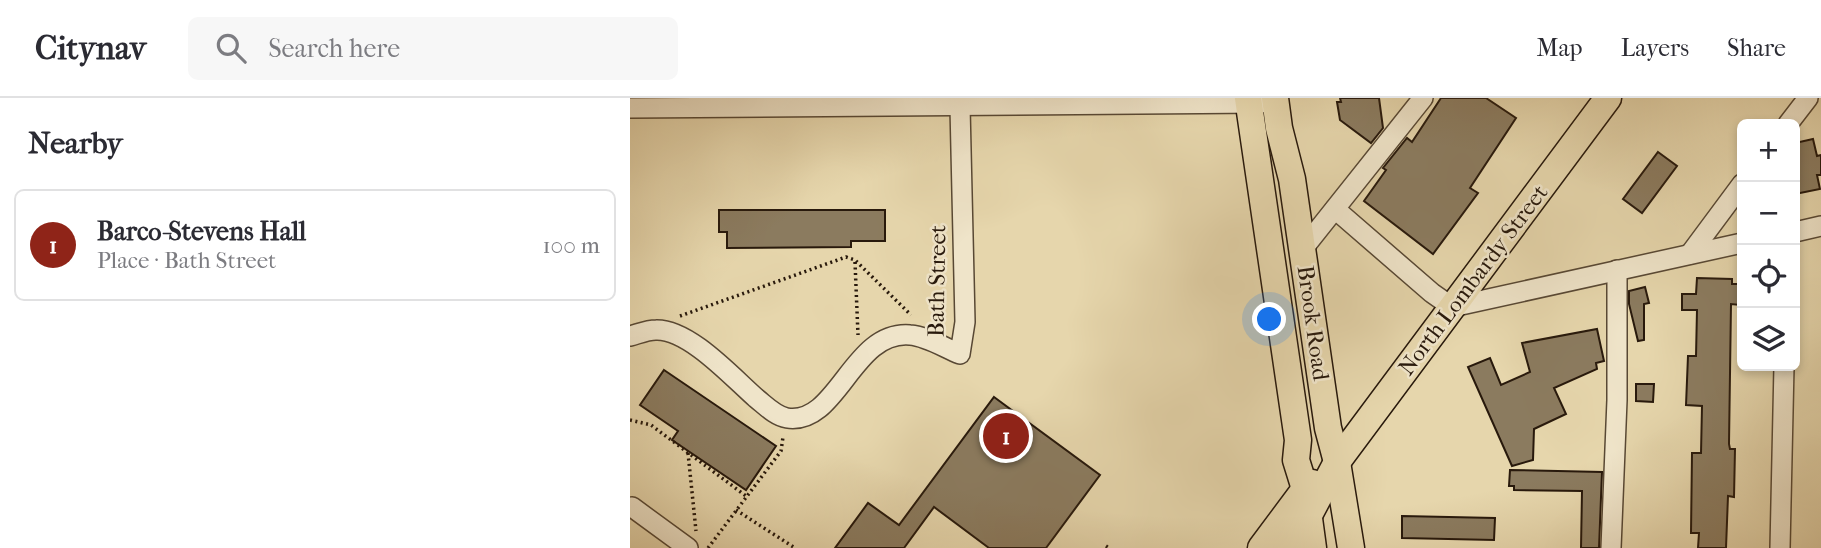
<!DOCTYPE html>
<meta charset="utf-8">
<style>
body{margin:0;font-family:"IM FELL French Canon",serif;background:#f7f7f7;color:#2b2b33}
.controls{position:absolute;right:21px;top:21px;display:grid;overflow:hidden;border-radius:10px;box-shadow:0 4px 10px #0003}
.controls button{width:63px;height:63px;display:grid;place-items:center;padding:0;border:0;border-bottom:2px solid #e1e1e2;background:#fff;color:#2b2b33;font:35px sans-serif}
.you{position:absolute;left:640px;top:222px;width:24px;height:24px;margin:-18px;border:5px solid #fff;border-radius:50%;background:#1a73e8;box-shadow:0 0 0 10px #1a73e833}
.badge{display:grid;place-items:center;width:46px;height:46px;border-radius:50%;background:#8f2418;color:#fff;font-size:23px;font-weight:700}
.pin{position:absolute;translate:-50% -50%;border:4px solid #fff;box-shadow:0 2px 7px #0006}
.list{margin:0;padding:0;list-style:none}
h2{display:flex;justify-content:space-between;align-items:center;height:91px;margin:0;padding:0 28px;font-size:30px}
h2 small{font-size:23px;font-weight:400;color:#7c7c81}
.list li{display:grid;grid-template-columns:46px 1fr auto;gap:21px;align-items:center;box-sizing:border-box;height:112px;margin:0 14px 14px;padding:0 14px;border:2px solid #e1e1e2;border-radius:10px}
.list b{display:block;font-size:26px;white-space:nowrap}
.list p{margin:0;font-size:23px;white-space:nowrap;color:#7c7c81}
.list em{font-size:23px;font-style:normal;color:#7c7c81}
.icon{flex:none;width:38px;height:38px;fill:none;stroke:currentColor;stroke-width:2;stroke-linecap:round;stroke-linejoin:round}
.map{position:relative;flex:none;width:1191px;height:450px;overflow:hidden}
header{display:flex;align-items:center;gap:42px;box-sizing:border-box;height:98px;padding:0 35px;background:#fff;border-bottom:2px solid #e1e1e2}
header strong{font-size:33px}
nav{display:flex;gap:38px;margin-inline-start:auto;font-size:24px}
.search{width:490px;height:63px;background:#f7f7f7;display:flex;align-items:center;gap:18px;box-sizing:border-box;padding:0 24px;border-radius:10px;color:#7c7c81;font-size:26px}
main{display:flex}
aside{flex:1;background:#fff}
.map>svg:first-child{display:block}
.building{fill:#8b7b5f;stroke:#28190c;stroke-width:2}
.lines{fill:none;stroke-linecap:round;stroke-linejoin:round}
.minor-casing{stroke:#584834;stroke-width:22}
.major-casing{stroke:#28190c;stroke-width:29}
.path{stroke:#28190c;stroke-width:3.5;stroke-dasharray:2 3.5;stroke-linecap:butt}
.minor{stroke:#efe4c9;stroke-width:19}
.major{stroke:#e6d6ac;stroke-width:26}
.labels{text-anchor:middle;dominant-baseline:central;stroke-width:5;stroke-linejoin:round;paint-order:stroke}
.street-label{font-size:23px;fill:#28190c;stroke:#efe4c9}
</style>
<header>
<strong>Citynav</strong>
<div class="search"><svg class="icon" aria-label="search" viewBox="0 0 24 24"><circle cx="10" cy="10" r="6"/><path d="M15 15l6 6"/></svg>Search here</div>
<nav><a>Map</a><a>Layers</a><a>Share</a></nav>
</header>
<main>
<aside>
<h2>Nearby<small></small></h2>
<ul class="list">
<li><span class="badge">1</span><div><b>Barco-Stevens Hall</b><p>Place · Bath Street</p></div><em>100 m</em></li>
</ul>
</aside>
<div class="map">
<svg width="1191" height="450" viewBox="0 0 1191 450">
<rect width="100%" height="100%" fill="#e6d6ac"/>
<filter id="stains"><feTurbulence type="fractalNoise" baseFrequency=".00286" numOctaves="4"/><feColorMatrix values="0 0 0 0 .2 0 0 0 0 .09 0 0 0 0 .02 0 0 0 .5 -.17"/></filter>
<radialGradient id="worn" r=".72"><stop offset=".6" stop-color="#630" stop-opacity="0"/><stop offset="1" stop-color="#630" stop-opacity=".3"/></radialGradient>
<!-- building -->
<g class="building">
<path d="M 710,0 L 749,0 L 753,30 L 741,45 L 710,22 L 707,4 L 711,4 Z"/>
<path d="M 811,0 L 856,0 L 886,20 L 840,90 L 848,95 L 803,156 L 734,103 L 756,72 L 753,70 L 777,40 L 782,44 Z"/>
<path d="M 1183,41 L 1187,58 L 1191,57 L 1191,77 L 1187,77 L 1190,91 L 1165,96 L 1165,45 Z"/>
<path d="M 1028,54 L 1047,68 L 1012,115 L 993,101 Z"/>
<path d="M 89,112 L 255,112 L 255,143 L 221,143 L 221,149 L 97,150 L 97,134 L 89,134 Z"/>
<path d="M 1067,180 L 1102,181 L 1102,186 L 1110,186 L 1110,207 L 1101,206 L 1099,346 L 1100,351 L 1105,351 L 1104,399 L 1098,398 L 1096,450 L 1068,450 L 1069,435 L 1061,435 L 1062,355 L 1071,355 L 1072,308 L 1056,307 L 1058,258 L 1066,258 L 1067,212 L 1052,212 L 1052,196 L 1066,196 Z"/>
<path d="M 1015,189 L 1019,205 L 1014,206 L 1014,242 L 1008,243 L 999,206 L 999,193 Z"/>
<path d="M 967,231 L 974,263 L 966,265 L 967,271 L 924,290 L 936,316 L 904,331 L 903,362 L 882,368 L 838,269 L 860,260 L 871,287 L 900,274 L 892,245 Z"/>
<path d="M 34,272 L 146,348 L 116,392 L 42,342 L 48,333 L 10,307 Z"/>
<path d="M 1006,286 L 1024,286 L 1023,304 L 1006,303 Z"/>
<path d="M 364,299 L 470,377 L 416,450 L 359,450 L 304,409 L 274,450 L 205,450 L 238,405 L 269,427 Z"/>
<path d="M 880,372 L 972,374 L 969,450 L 951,450 L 952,393 L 884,392 L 884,388 L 879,388 Z"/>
<path d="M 772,418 L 865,420 L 864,442 L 772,440 Z"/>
</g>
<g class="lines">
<!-- minor casing -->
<g class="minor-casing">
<g id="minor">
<path d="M 0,10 L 631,5"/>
<path d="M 1158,26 L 1178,0"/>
<path d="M 705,111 L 802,195 L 822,209 L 1112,145"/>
<path d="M 1165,134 L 1191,128"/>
<path d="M 672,152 L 793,0"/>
<path d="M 1060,156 L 1112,86"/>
<path d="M 0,238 C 8,236 17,232 26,232 C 59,231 102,279 126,300 C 135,307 145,318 157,320 C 208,328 222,232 280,237 C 296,238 315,250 330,256 L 335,224 L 330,9"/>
<path d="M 2,409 L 58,450"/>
<path d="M 981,450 L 987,302 L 987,172"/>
<path d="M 1150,450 L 1154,268"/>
</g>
</g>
<!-- major casing -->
<g class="major-casing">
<g id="major">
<path d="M 618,0 L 668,342 L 666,362 L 675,391 L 683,450"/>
<path d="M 645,0 L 649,30 L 662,81 L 698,330 L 707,364 L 721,450"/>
<path d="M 631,450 L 675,391 L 682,385"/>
<path d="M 656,450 L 679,417 L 707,364 L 978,0"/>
</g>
</g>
<!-- path -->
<g class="path">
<path d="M 225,164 L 228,237"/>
<path d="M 50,218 L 216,159 L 225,162 L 281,217"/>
<path d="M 0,322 L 21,327 L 116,398"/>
<path d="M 58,355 L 66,433"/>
<path d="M 106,412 L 165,450"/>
<path d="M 476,448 L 479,450"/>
<path d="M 78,450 L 151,353 L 153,339"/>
</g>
<!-- minor -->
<use href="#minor" class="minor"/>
<!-- major -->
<use href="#major" class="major"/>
</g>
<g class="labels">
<!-- street labels -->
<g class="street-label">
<text transform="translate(843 182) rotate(-53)">North Lombardy Street</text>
<text transform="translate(307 183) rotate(-89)">Bath Street</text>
<text transform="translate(683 225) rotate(82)">Brook Road</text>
</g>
</g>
<rect width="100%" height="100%" filter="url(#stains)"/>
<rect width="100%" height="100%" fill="url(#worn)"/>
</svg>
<div class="controls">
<button>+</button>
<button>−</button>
<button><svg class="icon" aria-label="locate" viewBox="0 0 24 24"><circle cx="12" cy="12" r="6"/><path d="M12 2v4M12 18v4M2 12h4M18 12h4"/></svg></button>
<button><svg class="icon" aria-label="layers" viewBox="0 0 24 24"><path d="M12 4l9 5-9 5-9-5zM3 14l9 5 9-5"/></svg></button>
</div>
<div class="you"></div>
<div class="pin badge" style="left:376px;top:338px">1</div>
</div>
</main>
